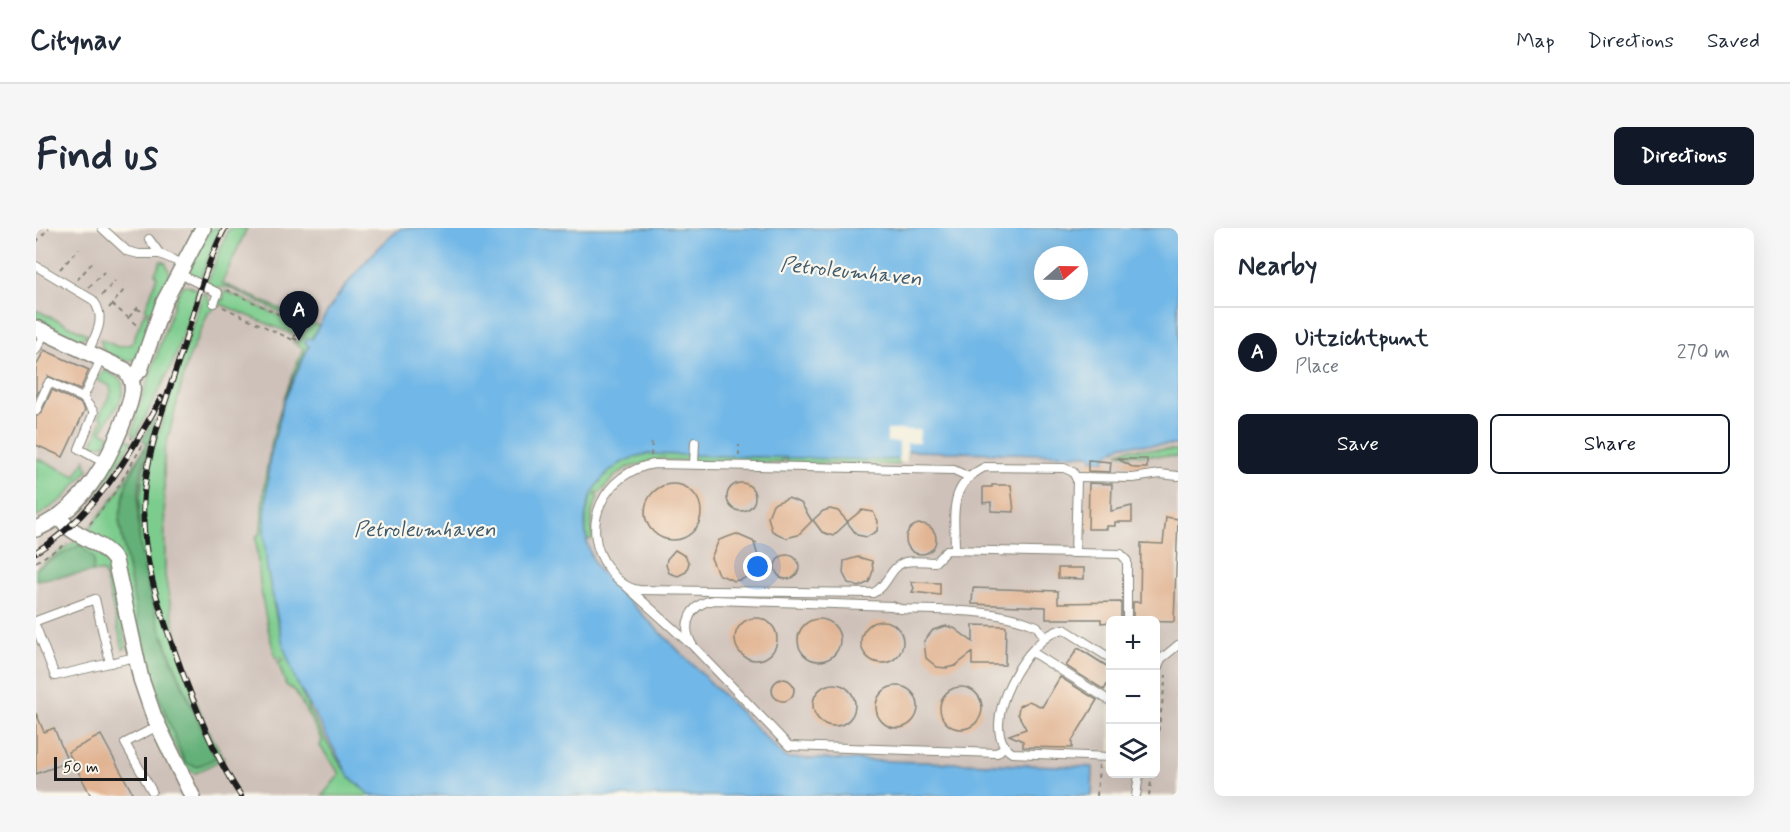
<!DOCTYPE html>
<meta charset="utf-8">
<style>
body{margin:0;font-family:Mynerve,sans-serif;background:#f6f6f7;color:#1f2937}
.controls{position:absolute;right:18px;bottom:18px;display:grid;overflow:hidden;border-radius:9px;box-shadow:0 6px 24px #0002}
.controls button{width:54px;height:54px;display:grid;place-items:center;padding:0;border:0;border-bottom:2px solid #e0e1e3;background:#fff;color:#1f2937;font:30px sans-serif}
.compass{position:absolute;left:998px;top:18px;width:54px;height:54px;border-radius:50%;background:#fff;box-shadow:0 6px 24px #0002;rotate:70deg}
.scale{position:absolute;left:18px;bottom:15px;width:93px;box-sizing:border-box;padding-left:6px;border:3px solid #1c1c1c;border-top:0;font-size:16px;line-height:21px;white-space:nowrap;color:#1c1c1c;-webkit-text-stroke:4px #fbf7ec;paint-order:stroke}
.you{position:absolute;left:722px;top:339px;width:21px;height:21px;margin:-15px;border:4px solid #fff;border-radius:50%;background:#1a73e8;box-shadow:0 0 0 9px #1a73e833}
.badge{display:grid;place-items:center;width:39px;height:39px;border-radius:50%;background:#111827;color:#fff;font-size:20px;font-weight:700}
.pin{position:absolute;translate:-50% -50px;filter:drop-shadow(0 2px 3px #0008)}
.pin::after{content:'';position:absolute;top:32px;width:21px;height:18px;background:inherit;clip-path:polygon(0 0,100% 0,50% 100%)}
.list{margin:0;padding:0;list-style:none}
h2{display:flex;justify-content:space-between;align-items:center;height:78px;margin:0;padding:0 24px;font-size:26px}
h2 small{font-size:20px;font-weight:400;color:#747a83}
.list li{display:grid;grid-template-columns:39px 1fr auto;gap:18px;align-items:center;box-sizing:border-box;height:90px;padding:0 24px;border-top:2px solid #e0e1e3}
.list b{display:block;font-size:22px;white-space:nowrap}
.list p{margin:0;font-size:20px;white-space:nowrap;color:#747a83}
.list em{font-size:20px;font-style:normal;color:#747a83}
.actions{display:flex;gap:12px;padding:18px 24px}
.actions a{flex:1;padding:14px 0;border:2px solid #111827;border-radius:9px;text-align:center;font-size:21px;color:#111827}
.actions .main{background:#111827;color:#fff}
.icon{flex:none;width:33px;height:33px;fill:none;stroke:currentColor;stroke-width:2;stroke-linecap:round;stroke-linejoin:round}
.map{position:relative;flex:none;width:1142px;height:568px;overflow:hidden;border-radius:9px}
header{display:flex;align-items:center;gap:36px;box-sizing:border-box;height:84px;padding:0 30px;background:#fff;border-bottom:2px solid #e0e1e3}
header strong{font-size:28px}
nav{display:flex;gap:33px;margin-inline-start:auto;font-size:21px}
.intro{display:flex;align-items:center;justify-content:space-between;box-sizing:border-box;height:144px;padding:0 36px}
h1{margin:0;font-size:42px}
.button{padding:15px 27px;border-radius:9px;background:#111827;color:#fff;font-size:21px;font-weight:700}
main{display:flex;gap:36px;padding:0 36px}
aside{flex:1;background:#fff;border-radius:9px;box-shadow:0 6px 24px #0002}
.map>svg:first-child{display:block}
.industrial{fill:#cec1b9;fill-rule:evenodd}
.green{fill:#7bcc8d;stroke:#4c7454;stroke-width:1.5}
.forest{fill:#64b078;stroke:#40664a;stroke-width:1.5}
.water{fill:#71b7e7;stroke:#466a82;stroke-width:1.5;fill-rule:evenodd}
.pier{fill:#f1ecd5}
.building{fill:#e1b493}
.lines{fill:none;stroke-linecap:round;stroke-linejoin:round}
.lane-casing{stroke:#868478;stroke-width:10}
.street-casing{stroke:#868478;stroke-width:18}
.path{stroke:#868478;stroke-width:2;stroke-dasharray:4.5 4.5;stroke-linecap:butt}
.lane{stroke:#fff;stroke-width:8}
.street{stroke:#fff;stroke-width:15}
.rail-casing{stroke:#1c1c1c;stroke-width:6}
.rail{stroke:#fbf7ec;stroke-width:4;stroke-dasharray:11;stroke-linecap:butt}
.labels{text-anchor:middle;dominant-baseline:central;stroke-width:4.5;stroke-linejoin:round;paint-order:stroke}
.water-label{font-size:21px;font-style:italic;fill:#3e5a6d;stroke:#fbf7ec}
</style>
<header>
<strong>Citynav</strong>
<nav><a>Map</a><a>Directions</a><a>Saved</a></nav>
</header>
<div class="intro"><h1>Find us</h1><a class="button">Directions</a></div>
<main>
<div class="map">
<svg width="1142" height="568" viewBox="0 0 1142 568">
<rect width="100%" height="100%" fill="#fbf7ec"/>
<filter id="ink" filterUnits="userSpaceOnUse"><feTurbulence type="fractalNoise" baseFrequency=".0167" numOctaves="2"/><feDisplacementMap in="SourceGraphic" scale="12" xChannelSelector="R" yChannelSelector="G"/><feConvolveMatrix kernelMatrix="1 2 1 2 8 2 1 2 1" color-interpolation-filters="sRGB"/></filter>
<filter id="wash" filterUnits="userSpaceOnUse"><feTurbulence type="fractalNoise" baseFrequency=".008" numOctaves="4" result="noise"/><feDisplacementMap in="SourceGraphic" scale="24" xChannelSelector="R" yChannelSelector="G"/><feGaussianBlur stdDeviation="1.35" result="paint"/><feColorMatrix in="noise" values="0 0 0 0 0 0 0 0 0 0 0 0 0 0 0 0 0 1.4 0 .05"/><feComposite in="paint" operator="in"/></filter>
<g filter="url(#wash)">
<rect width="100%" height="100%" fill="#f1ecd5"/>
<!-- industrial -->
<path class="industrial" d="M 0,0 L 1142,0 L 1142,568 L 0,568 ZM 1007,27 L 1043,27 L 1043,63 L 1007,63 ZM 1074,392 L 1120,392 L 1120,546 L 1074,546 Z"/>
<!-- green -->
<g class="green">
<path d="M 175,0 L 184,0 L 164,52 L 155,48 L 151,41 Z"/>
<path d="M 193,0 L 211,0 L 186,55 L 283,98 L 275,111 L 269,115 L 273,117 C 264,135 255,153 248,171 C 244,183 244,195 241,207 C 212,318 240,438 302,532 L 308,541 L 311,540 L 313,548 L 335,568 L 286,568 L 304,546 L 284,518 L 286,512 L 259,463 L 250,457 L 242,434 L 247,432 L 246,429 L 240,431 C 228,390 222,351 220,309 L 225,304 C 227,236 240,183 267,121 L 256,113 L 263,114 L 273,94 L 265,90 L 263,93 L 192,59 L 178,60 L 171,55 Z"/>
<path d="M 125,33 L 130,35 L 134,46 L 116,85 L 109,82 L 121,49 L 119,45 Z"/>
<path d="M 152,57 L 162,62 L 137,135 L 99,209 L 96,205 L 101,191 L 99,179 L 103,179 L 141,68 L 146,58 Z"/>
<path d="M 189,63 L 261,96 L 256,106 L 182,75 L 184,71 L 187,72 Z"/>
<path d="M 167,65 L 170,65 L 174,75 L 181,78 L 172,85 L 151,135 L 128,226 L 129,348 L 140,406 L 159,469 L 170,499 L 188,530 L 160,545 L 149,540 L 127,494 L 108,437 L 102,410 L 63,310 L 52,302 L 80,267 L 111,215 L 90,257 L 83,292 L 110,435 L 149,535 L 161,539 L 179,530 C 172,509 160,488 152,468 C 111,373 85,305 118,203 L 123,204 Z"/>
<path d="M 0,82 L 53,107 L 42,112 L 0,92 Z"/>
<path d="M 108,85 L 116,88 L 100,131 L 90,133 L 68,124 L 64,111 L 82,119 L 96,116 Z"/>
<path d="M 69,142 L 85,152 C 94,172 71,186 66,204 L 73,207 L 69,216 L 55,219 L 67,191 L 63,188 L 75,164 L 74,158 L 61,152 Z"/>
<path d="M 88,210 L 96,213 C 80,241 63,266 39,288 L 40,282 Z"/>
<path d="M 1092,221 L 1142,222 L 1142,229 L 1081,225 Z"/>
<path d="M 653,225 L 675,228 L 863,231 L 863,237 L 834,236 L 829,234 L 829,236 L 751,235 L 751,232 L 746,232 L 746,235 L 630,232 L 628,230 L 591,240 L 579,248 L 564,265 L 561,264 L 559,267 L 562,269 L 556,284 L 556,311 L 551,312 C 544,272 566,231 610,226 C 624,224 639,225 653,225 Z"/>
<path d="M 0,230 L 40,248 L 49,231 L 52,242 L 27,271 L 0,289 Z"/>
<path d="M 41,312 L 57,320 L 73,334 L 91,420 L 87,421 L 68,344 L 57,344 L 58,330 L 44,317 L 0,340 Z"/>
</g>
<!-- forest -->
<g class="forest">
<path d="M 117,192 L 120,193 C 116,211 108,228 105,246 C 89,342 140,446 180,530 L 161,539 L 149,535 L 110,435 L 83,292 L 90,257 L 111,215 L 106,212 Z"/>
<path d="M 44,317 L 58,330 L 57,344 L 0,352 L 0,340 Z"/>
</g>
<!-- water -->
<path class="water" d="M 365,0 L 1142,0 L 1142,217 L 1086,217 L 1070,228 L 1069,233 L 1056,232 L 1056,227 L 871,223 L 871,231 L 841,232 L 610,226 C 552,238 534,296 563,343 L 750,530 L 1057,539 L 1056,568 L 335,568 L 313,548 L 260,453 L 247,417 L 231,341 L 228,304 L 233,234 L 248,173 L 273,118 L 269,115 L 271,110 L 276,111 C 294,73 332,26 365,0 ZM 1007,27 L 1043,27 L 1043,63 L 1007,63 Z"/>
<!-- pier -->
<path class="pier" d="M 851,202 L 884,202 L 883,215 L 871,215 L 871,234 L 863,234 L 863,214 L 851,214 Z"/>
<g id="blocks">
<!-- building -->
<g class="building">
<path d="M 8,122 L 53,142 L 44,162 L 12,148 L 0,168 L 0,139 Z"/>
<path d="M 16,162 L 44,175 L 49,182 L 27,229 L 0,217 L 0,189 L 5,185 Z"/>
<path d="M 1082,231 L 1111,231 L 1111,240 L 1098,240 Z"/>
<path d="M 1052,232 L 1075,234 L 1074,244 L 1052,243 Z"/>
<circle cx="705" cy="269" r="14"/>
<path d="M 1053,255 L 1076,256 L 1075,283 L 1096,278 L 1096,294 L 1079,294 L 1079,298 L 1071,298 L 1071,301 L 1052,301 Z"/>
<circle cx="637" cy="284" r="28"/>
<path d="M 956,257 L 975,257 L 978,284 L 955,283 L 955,274 L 947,275 L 947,259 L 956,259 Z"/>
<path d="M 752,270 L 765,275 L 776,293 L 762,307 L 750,310 L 736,303 L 732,289 L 737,276 Z"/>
<path d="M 794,281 L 802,283 L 812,294 L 797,308 L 786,304 L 777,292 L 787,283 Z"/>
<path d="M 826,282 L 837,284 L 842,293 L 841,303 L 831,309 L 821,307 L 811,294 Z"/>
<path d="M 1130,289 L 1142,291 L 1138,394 L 1097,393 L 1097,374 L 1104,374 L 1105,315 L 1127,316 Z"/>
<circle cx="885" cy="311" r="15"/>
<path d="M 700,306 L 721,315 L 718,315 L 722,328 L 716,345 L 707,351 L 698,353 L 682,346 L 675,330 L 683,312 Z"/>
<path d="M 639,322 L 649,328 L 653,335 L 650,344 L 642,348 L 633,345 L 630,337 L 631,331 Z"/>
<circle cx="751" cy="339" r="12"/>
<path d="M 822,329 L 836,333 L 837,343 L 833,354 L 823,359 L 812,355 L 807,345 L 808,333 Z"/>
<path d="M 1022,340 L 1048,340 L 1048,351 L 1022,350 Z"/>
<path d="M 875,354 L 904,355 L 904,367 L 876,364 L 878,360 Z"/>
<path d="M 937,360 L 1022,363 L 1022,375 L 1085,374 L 1085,393 L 1065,395 L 1065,391 L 1010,391 L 1010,379 L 936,376 Z"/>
<circle cx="720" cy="411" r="21"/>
<circle cx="783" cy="412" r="21"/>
<circle cx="846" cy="414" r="21"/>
<path d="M 937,397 L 970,398 L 969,437 L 936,437 L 936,425 L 919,438 L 910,440 L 901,439 L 890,430 L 888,413 L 897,402 L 910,398 L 918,400 L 937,414 Z"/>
<path d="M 1042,420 L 1074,440 L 1074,451 L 1068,462 L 1030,438 Z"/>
<path d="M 1024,449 L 1061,472 L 1036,513 L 1036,520 L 987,519 L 987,513 L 973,507 L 990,501 L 982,486 L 983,478 L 993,473 L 1006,479 Z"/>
<circle cx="747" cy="462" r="11"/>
<circle cx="798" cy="477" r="21"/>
<circle cx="861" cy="479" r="21"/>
<circle cx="925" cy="480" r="21"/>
<path d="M 0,485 L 8,504 L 18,500 L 32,534 L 0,546 Z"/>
<path d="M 65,507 L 98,568 L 55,568 L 32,524 Z"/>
</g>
</g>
</g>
<g filter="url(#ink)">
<use href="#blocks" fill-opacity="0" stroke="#868478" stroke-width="1.5"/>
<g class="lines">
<!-- lane casing -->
<g class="lane-casing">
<g id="lane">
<path d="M 66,0 L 91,23 L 103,26 L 124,26 L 147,36"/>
<path d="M 113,11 L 124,26"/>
<path d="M 0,38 L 57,72 C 71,90 60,106 52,124"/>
<path d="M 142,45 L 182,65 L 178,75"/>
<path d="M 0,122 L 9,104"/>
<path d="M 65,131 L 47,170 L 58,184 L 43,221 L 69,235"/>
<path d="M 0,183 L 13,154 L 47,170"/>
<path d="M 658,236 L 659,214"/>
<path d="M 933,249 L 918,242 L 618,236 C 568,244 541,299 573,341 C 580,351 590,360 603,362 L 837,365 C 852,359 853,339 869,334 C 878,332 890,334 899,334 L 911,322 L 1085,326 L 1091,333 L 1091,392"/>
<path d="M 1040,249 L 1097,250 L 1124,246 L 1142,248"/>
<path d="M 919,322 C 919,287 911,257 949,239 L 1028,240 L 1037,244 L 1041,252 L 1039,325"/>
<path d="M 591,359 L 653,415"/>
<path d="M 0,393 L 59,371 L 74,435"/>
<path d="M 0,399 L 19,448 L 99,429"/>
<path d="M 996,424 L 1074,473"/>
<path d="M 1074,430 L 1028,401 C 992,406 938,500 976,525 L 1074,529"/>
<path d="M 1120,443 L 1125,431 L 1142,417"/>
<path d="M 969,518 L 961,525 L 753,518 L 657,418 C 644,397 654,375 679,372 L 856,378 L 864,381 C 910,383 958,380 1001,398 L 1008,409"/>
<path d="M 116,563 L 89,515 L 122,498"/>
<path d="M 1100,568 L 1103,546"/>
</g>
</g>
<!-- street casing -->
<g class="street-casing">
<g id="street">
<path d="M 0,100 L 89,142 C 102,156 95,171 90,186 C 74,232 47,281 0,301"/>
<path d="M 95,150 L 104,142 L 128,74 L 167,0"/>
<path d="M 23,289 C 36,309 65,312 79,332 L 105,451 L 118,489 L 156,568"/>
</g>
</g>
<!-- path -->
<g class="path">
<path d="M 0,14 L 13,0"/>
<path d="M 24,41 L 43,21"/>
<path d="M 41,52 L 57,34"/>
<path d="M 53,59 L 68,44"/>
<path d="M 66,67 L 79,53"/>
<path d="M 76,76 L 103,99"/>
<path d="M 187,79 L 257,112 L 264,96 L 189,61"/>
<path d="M 73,80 L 88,62"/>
<path d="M 101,81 L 109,84"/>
<path d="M 93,89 L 105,76"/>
<path d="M 257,110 L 263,113"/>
<path d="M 615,228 L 616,210"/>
<path d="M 703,228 L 703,217"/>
<path d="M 54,296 L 79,264 L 106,218 L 106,215 L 95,210"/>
<path d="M 0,334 L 31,315"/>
<path d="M 1120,521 L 1130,447"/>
<path d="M 1061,568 L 1063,537"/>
<path d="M 1113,568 L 1116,546"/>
</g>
<!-- lane -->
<use href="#lane" class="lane"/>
<!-- street -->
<use href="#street" class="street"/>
<!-- rail casing -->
<g class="rail-casing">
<g id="rail">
<path d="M 189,0 C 169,38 159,80 147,120 C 132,167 113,215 108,265 C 103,327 124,383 145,441 C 162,485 179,529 205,568"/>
<path d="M 0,324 C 59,287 93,229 125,170"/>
</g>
</g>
<!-- rail -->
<use href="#rail" class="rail"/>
</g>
</g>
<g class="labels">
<!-- water labels -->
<g class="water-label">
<text transform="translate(815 44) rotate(6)">Petroleumhaven</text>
<text x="389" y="302">Petroleumhaven</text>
</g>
</g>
</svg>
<div class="controls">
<button>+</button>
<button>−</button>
<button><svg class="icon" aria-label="layers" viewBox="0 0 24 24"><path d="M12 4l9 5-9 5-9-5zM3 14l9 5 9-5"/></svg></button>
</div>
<svg class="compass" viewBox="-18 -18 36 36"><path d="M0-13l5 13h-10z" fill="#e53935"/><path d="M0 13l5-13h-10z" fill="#747a83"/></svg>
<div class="scale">50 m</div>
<div class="you"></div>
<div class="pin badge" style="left:263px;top:113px">A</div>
</div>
<aside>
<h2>Nearby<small></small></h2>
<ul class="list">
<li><span class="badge">A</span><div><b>Uitzichtpunt</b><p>Place</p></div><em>270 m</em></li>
</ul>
<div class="actions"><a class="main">Save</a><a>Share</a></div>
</aside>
</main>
